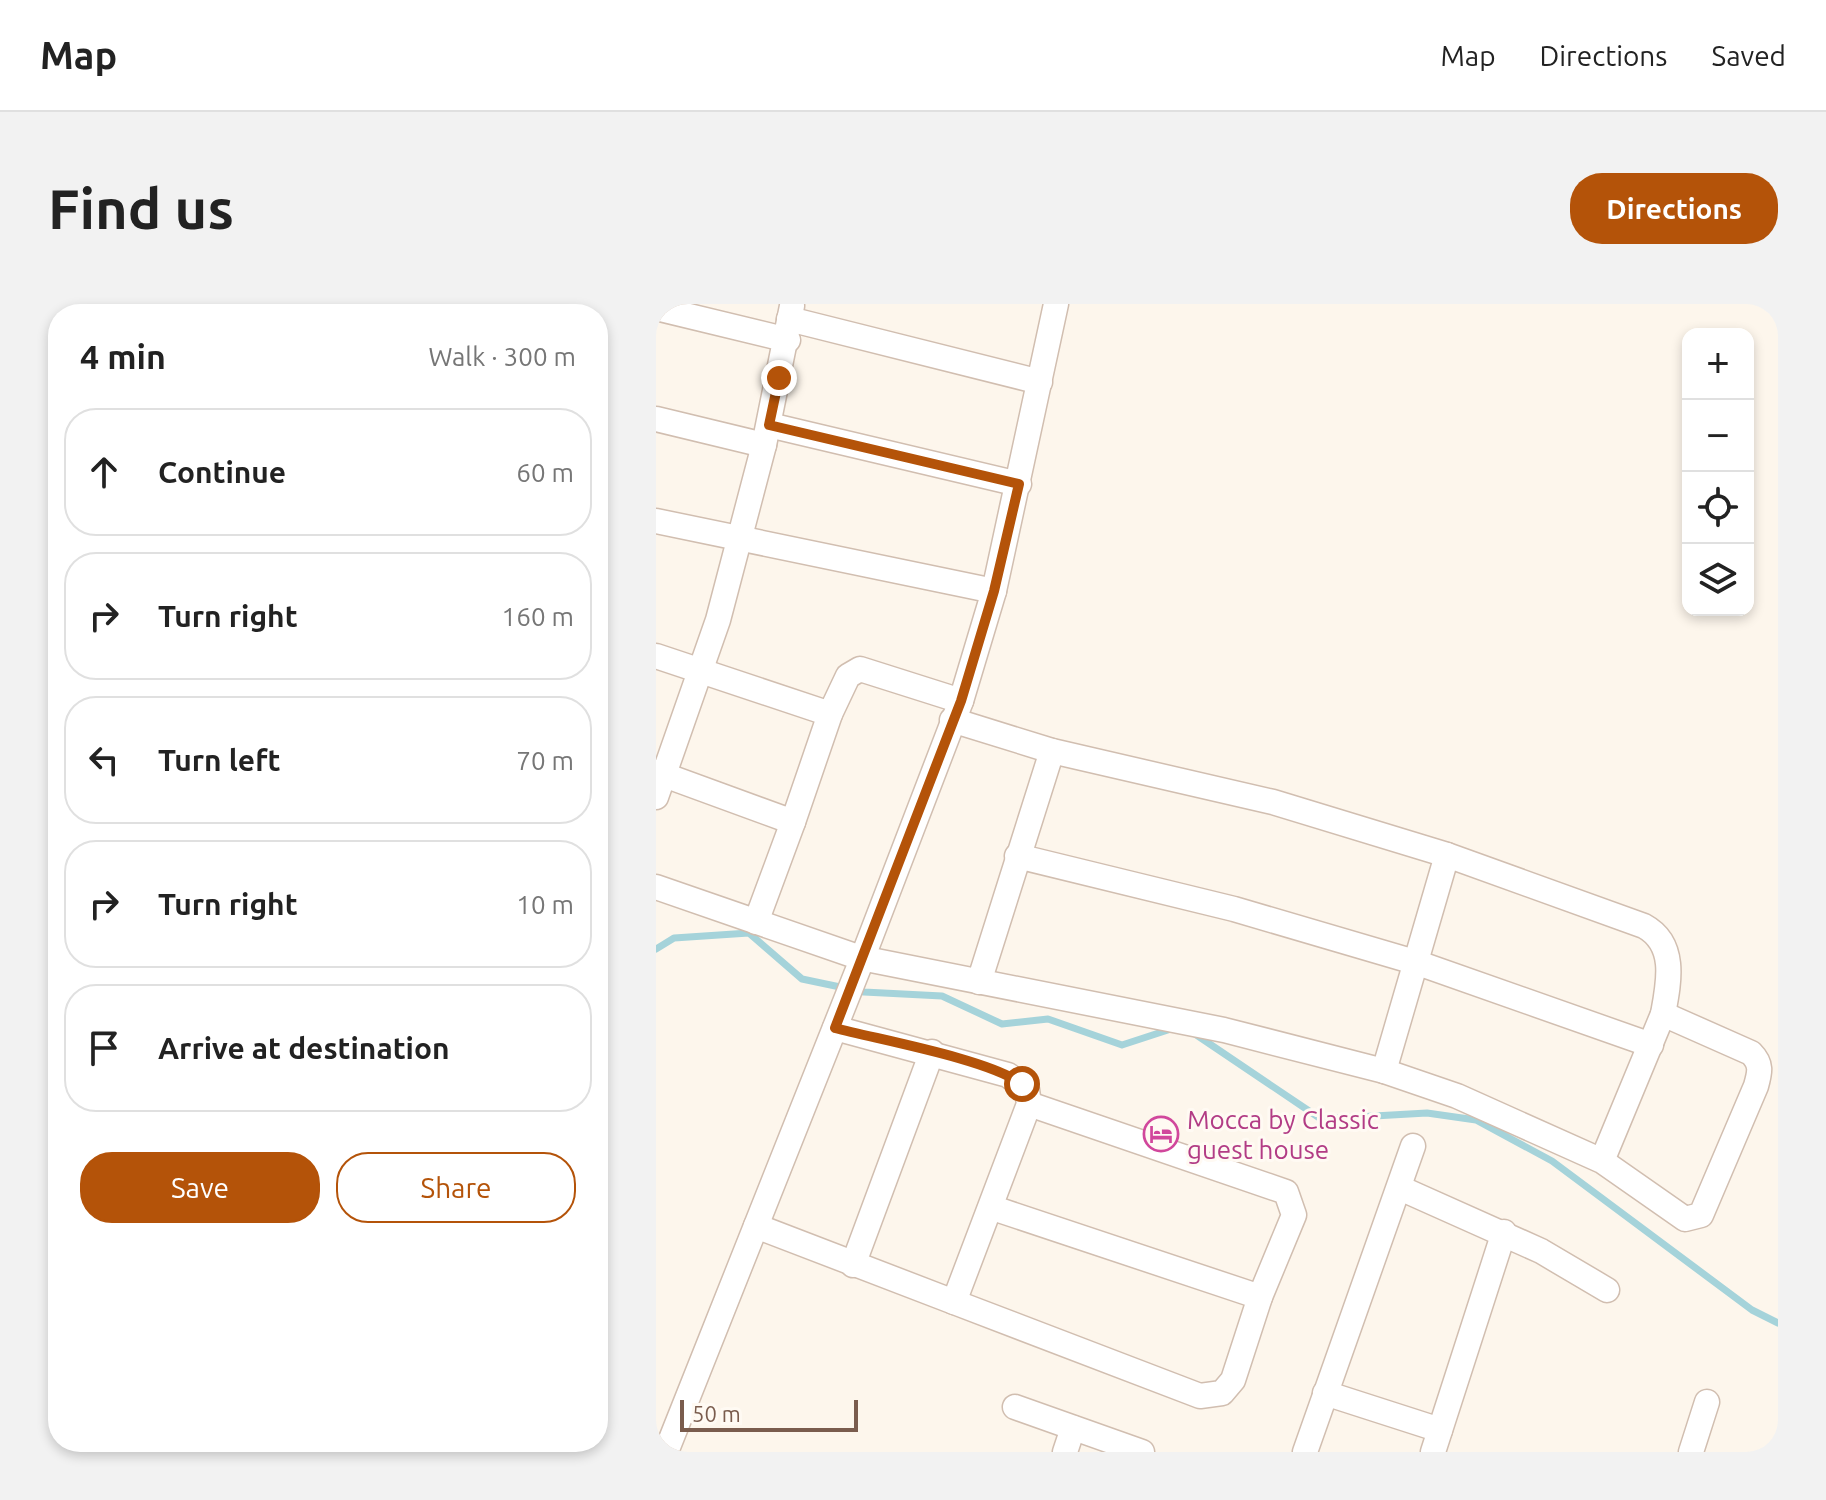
<!DOCTYPE html>
<meta charset="utf-8">
<style>
body{margin:0;font-family:Ubuntu,sans-serif;background:#f2f2f2;color:#222}
.controls{position:absolute;right:24px;top:24px;display:grid;overflow:hidden;border-radius:16px;box-shadow:0 4px 12px #0003}
.controls button{width:72px;height:72px;display:grid;place-items:center;padding:0;border:0;border-bottom:2px solid #e0e0e0;background:#fff;color:#222;font:40px sans-serif}
.scale{position:absolute;left:24px;bottom:20px;width:178px;box-sizing:border-box;padding-left:8px;border:4px solid #7a5c4d;border-top:0;font-size:22px;line-height:28px;white-space:nowrap;color:#7a5c4d;-webkit-text-stroke:6px #fffaf3;paint-order:stroke}
.stop{position:absolute;width:24px;height:24px;margin:-18px;border:6px solid #b45309;border-radius:50%;background:#fff}
.stop.end{background:#b45309;border-color:#fff;box-shadow:0 2px 8px #0008}
.list{margin:0;padding:0;list-style:none}
h2{display:flex;justify-content:space-between;align-items:center;height:104px;margin:0;padding:0 32px;font-size:34px}
h2 small{font-size:26px;font-weight:400;color:#767676}
.list li{display:grid;grid-template-columns:52px 1fr auto;gap:24px;align-items:center;box-sizing:border-box;height:128px;margin:0 16px 16px;padding:0 16px;border:2px solid #e0e0e0;border-radius:32px}
.list b{display:block;font-size:30px;white-space:nowrap}
.list em{font-size:26px;font-style:normal;color:#767676}
.actions{display:flex;gap:16px;padding:24px 32px}
.actions a{flex:1;padding:18px 0;border:2px solid #b45309;border-radius:32px;text-align:center;font-size:28px;color:#b45309}
.actions .main{background:#b45309;color:#fff}
.icon{flex:none;width:44px;height:44px;fill:none;stroke:currentColor;stroke-width:2;stroke-linecap:round;stroke-linejoin:round}
.map{position:relative;flex:none;width:1122px;height:1148px;overflow:hidden;border-radius:32px}
header{display:flex;align-items:center;gap:48px;box-sizing:border-box;height:112px;padding:0 40px;background:#fff;border-bottom:2px solid #e0e0e0}
header strong{font-size:38px}
nav{display:flex;gap:44px;margin-inline-start:auto;font-size:28px}
.intro{display:flex;align-items:center;justify-content:space-between;box-sizing:border-box;height:192px;padding:0 48px}
h1{margin:0;font-size:56px}
.button{padding:20px 36px;border-radius:32px;background:#b45309;color:#fff;font-size:28px;font-weight:700}
main{display:flex;gap:48px;padding:0 48px}
aside{flex:1;background:#fff;border-radius:32px;box-shadow:0 4px 12px #0003}
.map>svg:first-child{display:block}
.lines{fill:none;stroke-linecap:round;stroke-linejoin:round}
.stream{stroke:#a5d3da;stroke-width:7}
.street-casing{stroke:#d1beb0;stroke-width:27}
.street{stroke:#fff;stroke-width:24}
.route{stroke:#b45309;stroke-width:10}
.labels{text-anchor:middle;dominant-baseline:central;stroke-width:6;stroke-linejoin:round;paint-order:stroke}
.hotel-label{font-size:26px;fill:#b23c85;stroke:#fffaf3;text-anchor:start}
</style>
<header>
<strong>Map</strong>
<nav><a>Map</a><a>Directions</a><a>Saved</a></nav>
</header>
<div class="intro"><h1>Find us</h1><a class="button">Directions</a></div>
<main>
<aside>
<h2>4 min<small>Walk · 300 m</small></h2>
<ul class="list">
<li><svg class="icon" aria-label="ahead" viewBox="0 0 24 24"><path d="M12 20V5M6 11l6-6 6 6"/></svg><div><b>Continue</b></div><em>60 m</em></li>
<li><svg class="icon" aria-label="right" viewBox="0 0 24 24"><path d="M7 20v-9h11M14 6l5 5-5 5"/></svg><div><b>Turn right</b></div><em>160 m</em></li>
<li><svg class="icon" aria-label="left" viewBox="0 0 24 24"><path d="M17 20v-9H6M10 6l-5 5 5 5"/></svg><div><b>Turn left</b></div><em>70 m</em></li>
<li><svg class="icon" aria-label="right" viewBox="0 0 24 24"><path d="M7 20v-9h11M14 6l5 5-5 5"/></svg><div><b>Turn right</b></div><em>10 m</em></li>
<li><svg class="icon" aria-label="arrive" viewBox="0 0 24 24"><path d="M6 21V4h12l-3 4 3 4H6"/></svg><div><b>Arrive at destination</b></div></li>
</ul>
<div class="actions"><a class="main">Save</a><a>Share</a></div>
</aside>
<div class="map">
<svg width="1122" height="1148" viewBox="0 0 1122 1148">
<rect width="100%" height="100%" fill="#fdf6ec"/>
<g class="lines">
<!-- stream -->
<g class="stream">
<path d="M 0,645 L 18,634 L 93,629 L 146,675 L 208,688 L 286,692 L 346,720 L 392,715 L 466,741 L 518,724"/>
<path d="M 536,728 L 665,815 L 771,809 L 820,816 L 896,857 L 1096,1006 L 1122,1019"/>
</g>
<!-- street casing -->
<g class="street-casing">
<g id="street">
<path d="M 0,4 L 132,36"/>
<path d="M 133,15 L 384,78"/>
<path d="M 0,115 L 108,141 L 136,2"/>
<path d="M 113,121 L 363,180"/>
<path d="M 0,217 L 338,287"/>
<path d="M 0,352 L 174,410 L 192,372 L 204,365 L 305,397"/>
<path d="M 296,416 L 396,447 L 617,498 L 791,551 L 988,622 C 1021,640 1013,678 1007,710"/>
<path d="M 0,468 L 137,518 L 174,410"/>
<path d="M 0,493 L 62,316 L 108,141"/>
<path d="M 361,552 L 578,605 L 762,659 L 995,741"/>
<path d="M 0,583 L 205,654 L 568,726 L 728,767 L 801,792 L 946,857 L 1029,915 L 1045,911 L 1100,782 C 1104,768 1106,760 1095,749 L 1007,710 L 946,857"/>
<path d="M 100,618 L 137,518"/>
<path d="M 323,678 L 396,447"/>
<path d="M 728,767 L 791,551"/>
<path d="M 744,884 L 885,947 L 951,986"/>
<path d="M 337,904 L 604,993"/>
<path d="M 100,922 L 298,998 L 373,800 L 371,786 L 352,771 L 179,724"/>
<path d="M 197,961 L 276,748"/>
<path d="M 298,998 L 544,1092 L 566,1089 L 577,1076 L 604,993 L 638,911 L 630,888 L 373,800"/>
<path d="M 669,1089 L 784,1126"/>
<path d="M 359,1103 L 486,1148"/>
<path d="M 10,1148 L 203,663 L 305,397 L 338,287 L 400,0"/>
<path d="M 409,1148 L 417,1124"/>
<path d="M 649,1148 L 757,842"/>
<path d="M 777,1148 L 848,928"/>
<path d="M 1035,1148 L 1051,1098"/>
</g>
</g>
<!-- street -->
<use href="#street" class="street"/>
</g>
<g class="lines">
<!-- route -->
<path class="route" d="M 123,74 L 113,121 L 363,180 L 338,287 L 305,397 L 179,724 C 224,736 332,755 366,780"/>
</g>
<!-- icons -->
<defs>
<g id="hotel-ring" transform="scale(1.8)"><circle r="9.5" fill="#fffaf3" stroke="#d1479c" stroke-width="1.5"/><path d="M-6-4.5h1.5V1H6V5H4.5V3h-9V5H-6ZM-4 0a1.8 1.8 0 1 1 3.6 0ZM.5 0V-2.5h3Q6-2.5 6 0Z" fill="#d1479c"/></g>
</defs>
<g fill-rule="evenodd">
<use href="#hotel-ring" x="505" y="830"/>
</g>
<g class="labels">
<!-- hotel labels -->
<g class="hotel-label">
<text x="531" y="815">Mocca by Classic<tspan x="531" dy="30">guest house</tspan></text>
</g>
</g>
</svg>
<div class="controls">
<button>+</button>
<button>−</button>
<button><svg class="icon" aria-label="locate" viewBox="0 0 24 24"><circle cx="12" cy="12" r="6"/><path d="M12 2v4M12 18v4M2 12h4M18 12h4"/></svg></button>
<button><svg class="icon" aria-label="layers" viewBox="0 0 24 24"><path d="M12 4l9 5-9 5-9-5zM3 14l9 5 9-5"/></svg></button>
</div>
<div class="scale">50 m</div>
<div class="stop" style="left:366px;top:780px"></div>
<div class="stop end" style="left:123px;top:74px"></div>
</div>
</main>
